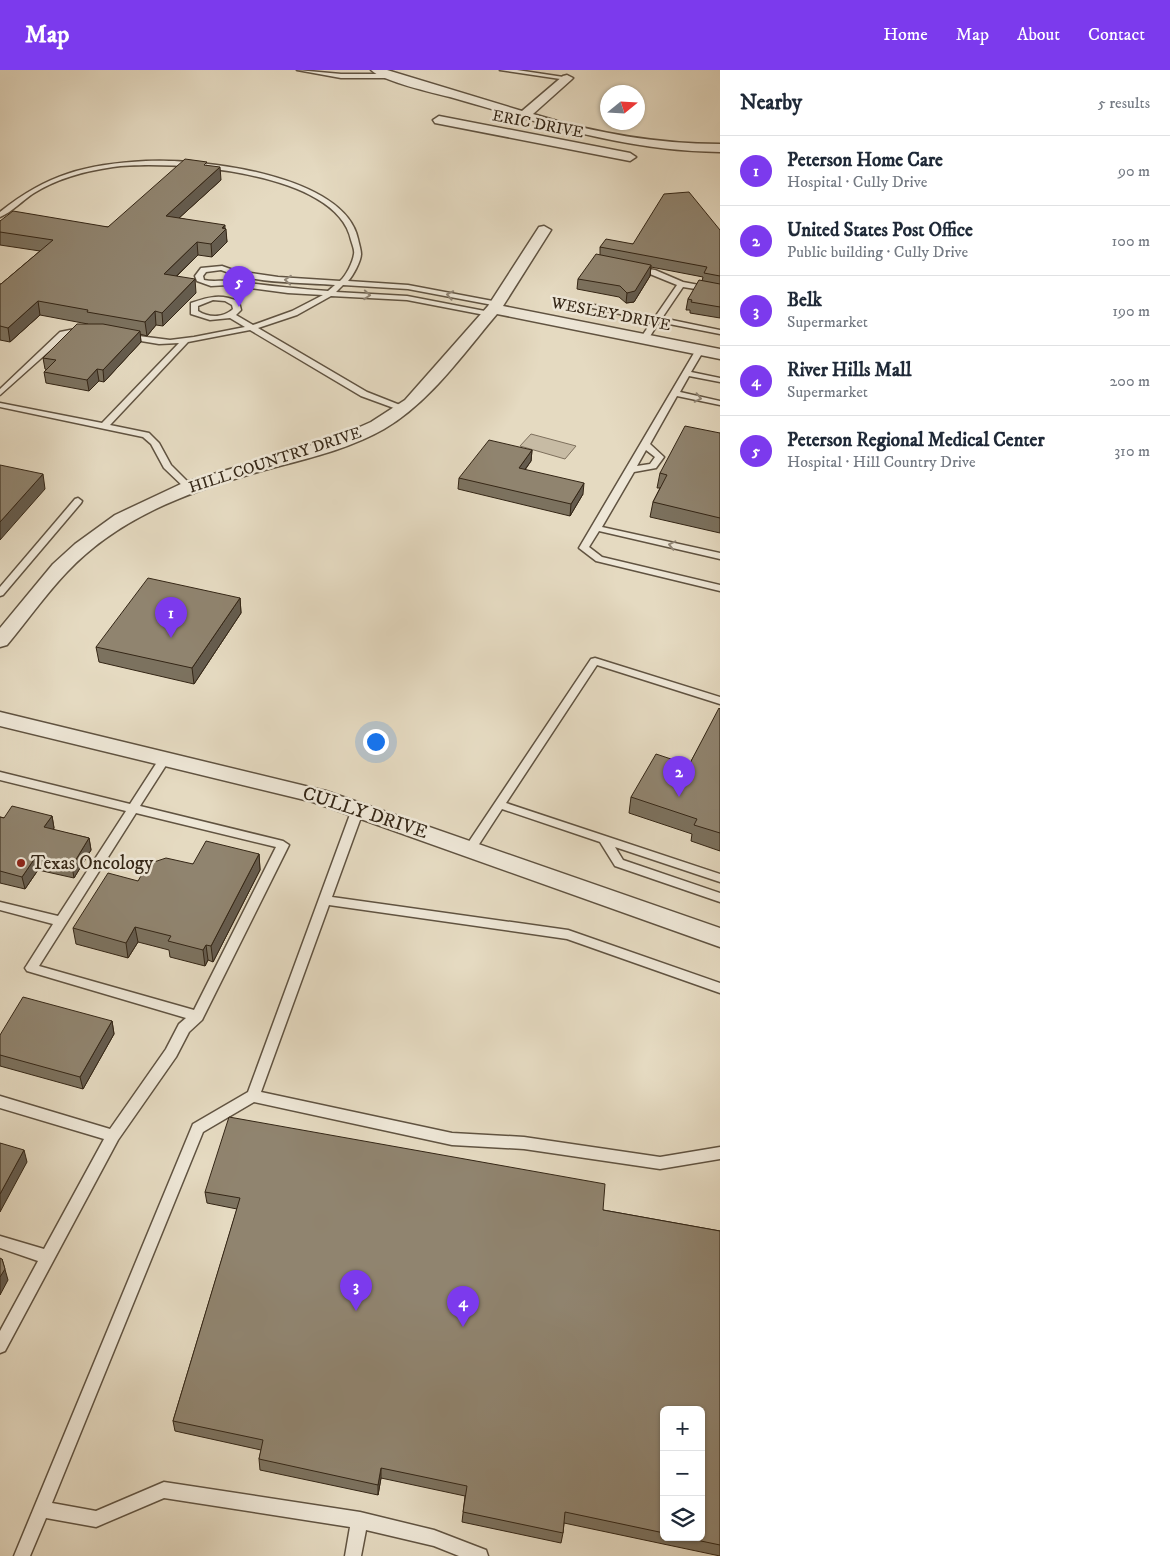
<!DOCTYPE html>
<meta charset="utf-8">
<style>
body{margin:0;font-family:"IM FELL DW Pica",serif;background:#f6f6f7;color:#1f2937}
.controls{position:absolute;right:15px;bottom:15px;display:grid;overflow:hidden;border-radius:8px;box-shadow:0 1px 4px #0004}
.controls button{width:45px;height:45px;display:grid;place-items:center;padding:0;border:0;border-bottom:1px solid #e0e1e3;background:#fff;color:#1f2937;font:25px sans-serif}
.compass{position:absolute;left:600px;top:15px;width:45px;height:45px;border-radius:50%;background:#fff;box-shadow:0 1px 4px #0004;rotate:72deg}
.you{position:absolute;left:375px;top:671px;width:18px;height:18px;margin:-12px;border:4px solid #fff;border-radius:50%;background:#1a73e8;box-shadow:0 0 0 8px #1a73e833}
.badge{display:grid;place-items:center;width:32px;height:32px;border-radius:50%;background:#7c3aed;color:#fff;font-size:16px;font-weight:700}
.pin{position:absolute;translate:-50% -41px;filter:drop-shadow(0 1px 2px #0008)}
.pin::after{content:'';position:absolute;top:26px;width:18px;height:15px;background:inherit;clip-path:polygon(0 0,100% 0,50% 100%)}
.list{margin:0;padding:0;list-style:none}
h2{display:flex;justify-content:space-between;align-items:center;height:65px;margin:0;padding:0 20px;font-size:21px}
h2 small{font-size:16px;font-weight:400;color:#747a83}
.list li{display:grid;grid-template-columns:32px 1fr auto;gap:15px;align-items:center;box-sizing:border-box;height:70px;padding:0 20px;border-top:1px solid #e0e1e3}
.list b{display:block;font-size:19px;white-space:nowrap}
.list p{margin:0;font-size:16px;white-space:nowrap;color:#747a83}
.list em{font-size:16px;font-style:normal;color:#747a83}
.icon{flex:none;width:28px;height:28px;fill:none;stroke:currentColor;stroke-width:2;stroke-linecap:round;stroke-linejoin:round}
.map{position:relative;flex:none;width:720px;height:1486px;overflow:hidden}
header{display:flex;align-items:center;gap:30px;box-sizing:border-box;height:70px;padding:0 25px;background:#7c3aed;color:#fff}
header strong{font-size:24px}
nav{display:flex;gap:28px;margin-inline-start:auto;font-size:18px}
main{display:flex}
aside{flex:1;background:#fff}
.map>svg:first-child{display:block}
.green{fill:#c7bba4;stroke:#7e705d}
.lines{fill:none;stroke-linecap:round;stroke-linejoin:round}
.service-casing{stroke:#605341;stroke-width:3}
.minor-casing{stroke:#605341;stroke-width:3}
.service{fill:#eee7d7;fill-rule:evenodd}
.minor{fill:#eee7d7;fill-rule:evenodd}
.wall{fill:#7c725f;stroke:#342616;fill-rule:evenodd}
.shaded-wall{fill:#655c4e;stroke:#342616}
.building{fill:#90846f;stroke:#342616}
.oneway{stroke:#918676}
.poi-dot{fill:#8f2418;stroke:#eee7d7;stroke-width:2}
.labels{text-anchor:middle;dominant-baseline:central;stroke-width:5;stroke-linejoin:round;paint-order:stroke}
.far-street-label{font-size:16px;fill:#342616;stroke:#eee7d7}
.street-label{font-size:19px;fill:#342616;stroke:#eee7d7}
.poi-label{font-size:19px;fill:#342616;stroke:#eee7d7;text-anchor:start}
</style>
<header>
<strong>Map</strong>
<nav><a>Home</a><a>Map</a><a>About</a><a>Contact</a></nav>
</header>
<main>
<div class="map">
<svg width="720" height="1486" viewBox="0 0 720 1486">
<rect width="100%" height="100%" fill="#e5dac1"/>
<filter id="stains"><feTurbulence type="fractalNoise" baseFrequency=".004" numOctaves="4"/><feColorMatrix values="0 0 0 0 .2 0 0 0 0 .09 0 0 0 0 .02 0 0 0 .5 -.17"/></filter>
<radialGradient id="worn" r=".72"><stop offset=".6" stop-color="#630" stop-opacity="0"/><stop offset="1" stop-color="#630" stop-opacity=".3"/></radialGradient>
<!-- green -->
<path class="green" d="M 531,364 L 576,376 L 565,389 L 520,376 Z"/>
<g class="lines">
<!-- service casing -->
<g class="service-casing">
<g id="service">
<path d="M 297,0 L 341,4 L 394,4 L 397,6 L 394,8 L 341,8 Z"/>
<path d="M 500,0 L 517,0 L 570,8 L 567,10 Z"/>
<path d="M 146,91 C 200,88 345,105 358,169 C 359,174 361,180 361,184 C 361,191 353,206 348,211 L 408,215 L 498,232 L 502,234 L 498,236 L 408,219 L 343,215 L 336,222 L 407,226 L 490,242 L 494,244 L 490,246 L 407,230 L 331,226 L 297,245 L 258,258 L 367,322 L 405,337 L 406,339 L 402,341 L 361,326 L 250,260 L 188,272 L 110,355 L 149,363 L 159,373 L 171,395 L 193,417 L 189,420 L 186,419 L 164,398 L 151,374 L 143,367 L 0,337 L 0,333 L 102,353 L 179,273 L 159,274 L 123,268 L 123,264 L 170,270 L 194,267 L 245,257 L 230,248 L 210,250 L 191,244 L 191,233 C 209,227 221,223 239,232 L 241,240 L 236,245 L 253,255 L 292,241 L 323,225 L 288,223 L 228,215 L 211,216 L 197,211 L 195,206 L 201,198 L 222,196 L 236,201 L 278,207 L 340,211 C 346,206 353,192 354,184 C 355,180 352,174 351,170 C 337,100 169,90 113,97 C 85,101 58,108 34,123 C 23,130 12,142 0,147 L 0,142 C 47,104 87,94 146,91 ZM 221,200 C 256,214 298,212 335,215 L 328,221 C 295,219 263,215 231,211 C 222,210 213,212 204,210 L 203,206 L 206,202 ZM 213,230 L 225,231 L 232,235 L 233,239 C 223,248 209,248 198,241 L 198,236 Z"/>
<path d="M 633,197 L 655,200 L 683,212 L 720,219 L 720,223 L 683,217 L 662,248 L 720,260 L 720,264 L 659,252 L 647,271 L 644,271 L 640,269 L 652,251 L 565,232 L 569,230 L 655,247 L 677,215 L 650,204 L 633,201 Z"/>
<path d="M 85,257 L 89,259 L 88,261 L 66,266 L 0,325 L 0,319 L 60,262 Z"/>
<path d="M 697,278 L 704,280 L 691,302 L 720,308 L 720,312 L 689,306 L 680,322 L 720,331 L 720,335 L 677,326 L 650,374 L 664,387 L 656,398 L 634,402 L 602,457 L 720,483 L 720,489 L 599,461 L 589,477 L 602,487 L 720,515 L 720,521 L 596,491 L 579,478 ZM 646,380 L 655,387 L 650,394 L 637,396 Z"/>
<path d="M 78,428 L 82,431 L 81,433 L 3,525 L 0,526 L 0,517 L 75,429 Z"/>
<path d="M 595,588 L 720,627 L 720,634 L 597,595 L 506,733 L 720,804 L 720,812 L 615,777 L 623,790 L 720,823 L 720,832 L 615,796 L 600,772 L 502,739 L 474,782 L 466,782 L 464,779 L 591,589 Z"/>
<path d="M 165,685 L 170,689 L 140,736 L 283,771 L 289,775 L 202,950 L 189,962 L 176,987 L 118,1070 L 5,1281 L 0,1283 L 0,1261 L 38,1191 L 0,1178 L 0,1166 L 44,1179 L 104,1069 L 0,1038 L 0,1026 L 110,1059 L 166,979 L 179,954 L 186,948 L 27,901 L 25,898 L 27,895 L 53,854 L 0,840 L 0,832 L 58,846 L 126,741 L 0,710 L 0,702 L 130,734 L 161,686 ZM 136,743 L 276,777 L 194,940 L 39,896 Z"/>
<path d="M 358,735 L 364,739 L 332,827 L 568,860 L 720,913 L 720,923 L 567,869 L 329,835 L 261,1022 L 452,1063 L 524,1067 L 660,1087 L 720,1077 L 720,1089 L 660,1099 L 524,1079 L 452,1075 L 254,1032 L 203,1062 L 52,1433 L 96,1441 L 164,1412 L 360,1442 L 434,1460 L 486,1480 L 488,1486 L 459,1486 L 434,1476 L 366,1460 L 361,1486 L 345,1486 L 350,1457 L 164,1428 L 96,1457 L 46,1448 L 30,1486 L 14,1486 L 193,1054 L 248,1022 L 352,739 Z"/>
</g>
</g>
<!-- minor casing -->
<g class="minor-casing">
<g id="minor">
<path d="M 371,0 L 387,0 L 522,41 L 563,6 L 567,5 L 573,8 L 571,10 L 533,44 C 595,63 656,74 720,74 L 720,82 C 624,81 541,53 450,27 C 433,23 382,11 371,0 Z"/>
<path d="M 439,46 L 630,83 L 636,87 L 630,91 L 435,53 L 433,50 Z"/>
<path d="M 544,156 L 551,160 L 503,236 L 720,279 L 720,289 L 497,244 C 463,284 430,332 384,359 C 344,382 295,391 251,404 C 183,424 117,449 67,502 C 45,525 27,551 7,575 L 0,577 L 0,558 L 53,494 L 75,474 L 115,445 L 183,413 L 335,368 L 371,352 L 405,330 L 488,236 L 539,157 Z"/>
<path d="M 0,642 L 326,721 L 720,858 L 720,877 L 313,732 L 0,656 Z"/>
</g>
</g>
<!-- service -->
<use href="#service" class="service"/>
<!-- minor -->
<use href="#minor" class="minor"/>
</g>
<!-- wall -->
<g class="wall">
<path d="M 207,95 L 221,110 L 179,148 L 225,158 L 227,172 L 212,187 L 198,185 L 177,206 L 196,223 L 163,256 L 156,255 L 147,266 L 140,264 L 141,272 L 104,312 L 99,311 L 89,321 L 46,313 L 44,302 L 47,300 L 45,299 L 43,288 L 88,254 L 40,245 L 10,272 L 0,270 L 0,214 L 1,214 L 40,181 L 0,175 L 0,151 L 108,157 Z"/>
<path d="M 720,160 L 720,248 L 690,243 L 690,240 L 686,240 L 688,229 L 702,211 L 703,207 L 651,197 L 650,206 L 634,232 L 626,233 L 619,227 L 577,219 L 578,209 L 600,185 L 600,177 L 633,174 Z"/>
<path d="M 720,363 L 720,463 L 650,447 L 653,432 L 660,418 L 657,418 L 660,403 Z"/>
<path d="M 532,380 L 531,391 L 525,400 L 583,424 L 570,446 L 458,419 L 459,408 Z"/>
<path d="M 240,528 L 241,543 L 194,614 L 99,592 L 96,577 Z"/>
<path d="M 720,639 L 720,781 L 691,771 L 692,764 L 629,743 L 631,727 L 689,695 Z"/>
<path d="M 52,746 L 54,758 L 53,760 L 89,768 L 91,780 L 74,808 L 38,800 L 25,819 L 0,813 L 0,747 L 4,748 Z"/>
<path d="M 259,784 L 260,800 L 213,892 L 208,890 L 205,896 L 170,887 L 169,880 L 138,872 L 128,888 L 76,874 L 73,858 L 138,811 L 193,794 Z"/>
<path d="M 112,951 L 114,964 L 83,1019 L 0,996 L 0,965 Z"/>
<path d="M 205,1122 L 603,1140 L 720,1161 L 720,1486 L 564,1453 L 563,1463 L 561,1473 L 462,1452 L 465,1426 L 381,1408 L 378,1425 L 260,1400 L 259,1389 L 261,1380 L 175,1361 L 173,1351 L 237,1139 L 207,1133 ZM 664,1340 L 701,1467 L 664,1467 Z"/>
</g>
<!-- shaded-wall -->
<g class="shaded-wall">
<path d="M 220,97 L 221,110 L 167,159 L 166,146 Z"/>
<path d="M 225,155 L 225,160 L 226,159 L 227,172 L 212,187 L 211,174 Z"/>
<path d="M 197,172 L 198,185 L 165,217 L 164,204 Z"/>
<path d="M 651,195 L 650,206 L 634,232 L 626,233 L 627,223 Z"/>
<path d="M 195,209 L 196,223 L 163,256 L 162,243 Z"/>
<path d="M 38,231 L 40,245 L 10,272 L 8,258 Z"/>
<path d="M 155,241 L 156,255 L 147,266 L 145,252 Z"/>
<path d="M 140,261 L 141,272 L 104,312 L 103,300 Z"/>
<path d="M 97,299 L 99,311 L 89,321 L 87,310 Z"/>
<path d="M 532,380 L 531,391 L 518,409 L 519,398 Z"/>
<path d="M 43,404 L 45,419 L 0,470 L 0,452 Z"/>
<path d="M 584,413 L 583,424 L 570,446 L 571,434 Z"/>
<path d="M 240,528 L 241,543 L 194,614 L 192,598 Z"/>
<path d="M 52,746 L 54,758 L 47,769 L 44,757 Z"/>
<path d="M 89,768 L 91,780 L 74,808 L 72,796 Z"/>
<path d="M 259,784 L 260,800 L 213,892 L 211,876 Z"/>
<path d="M 35,788 L 38,800 L 25,819 L 22,807 Z"/>
<path d="M 135,857 L 138,872 L 128,888 L 126,873 Z"/>
<path d="M 206,875 L 208,890 L 205,896 L 203,880 Z"/>
<path d="M 112,951 L 114,964 L 83,1019 L 80,1007 Z"/>
<path d="M 24,1080 L 27,1092 L 0,1142 L 0,1124 Z"/>
<path d="M 2,1189 L 8,1210 L 0,1225 L 0,1207 Z"/>
<path d="M 381,1398 L 381,1408 L 378,1425 L 378,1415 Z"/>
</g>
<!-- building -->
<g class="building">
<path d="M 185,89 L 207,92 L 204,95 L 220,97 L 166,146 L 225,155 L 222,158 L 226,159 L 211,174 L 197,172 L 164,204 L 195,209 L 162,243 L 155,241 L 145,252 L 87,242 L 88,240 L 38,231 L 8,258 L 0,256 L 0,214 L 1,214 L 53,170 L 0,162 L 0,151 L 13,141 L 108,157 Z"/>
<path d="M 689,122 L 720,160 L 720,206 L 704,203 L 707,197 L 600,177 L 606,169 L 633,174 L 664,124 Z"/>
<path d="M 596,184 L 651,195 L 635,221 L 627,223 L 620,216 L 578,209 Z"/>
<path d="M 699,210 L 720,214 L 720,237 L 691,232 L 692,230 L 688,229 Z"/>
<path d="M 77,254 L 103,254 L 140,261 L 103,300 L 97,299 L 87,310 L 44,302 L 56,290 L 43,288 Z"/>
<path d="M 685,356 L 720,363 L 720,448 L 653,432 L 667,405 L 660,403 Z"/>
<path d="M 489,370 L 532,380 L 519,398 L 584,413 L 571,434 L 459,408 Z"/>
<path d="M 0,395 L 43,404 L 0,452 Z"/>
<path d="M 148,508 L 240,528 L 192,598 L 96,577 Z"/>
<path d="M 719,638 L 720,639 L 720,763 L 694,755 L 697,749 L 631,727 L 656,684 L 689,695 Z"/>
<path d="M 12,736 L 52,746 L 44,757 L 89,768 L 72,796 L 35,788 L 22,807 L 0,801 L 0,747 L 4,748 Z"/>
<path d="M 206,771 L 259,784 L 211,876 L 206,875 L 203,880 L 168,871 L 171,866 L 135,857 L 126,873 L 73,858 L 108,803 L 138,811 L 148,794 L 166,788 L 193,794 Z"/>
<path d="M 23,927 L 112,951 L 80,1007 L 0,985 L 0,965 Z"/>
<path d="M 229,1047 L 605,1114 L 603,1140 L 720,1161 L 720,1475 L 682,1467 L 701,1467 L 701,1340 L 664,1340 L 664,1463 L 565,1442 L 563,1463 L 463,1442 L 467,1416 L 381,1398 L 378,1415 L 259,1389 L 263,1370 L 173,1351 L 240,1128 L 205,1122 Z"/>
<path d="M 0,1073 L 24,1080 L 0,1124 Z"/>
<path d="M 0,1188 L 2,1189 L 5,1199 L 0,1207 Z"/>
</g>
<!-- one-way arrows -->
<defs><path id="oneway-chevron" d="M-2-3.5L2.5 0L-2 3.5" fill="none" stroke-width="1.6" stroke-linecap="round" stroke-linejoin="round" transform="scale(1.25)"/></defs>
<g class="oneway">
<use href="#oneway-chevron" transform="translate(288 210) rotate(-175)"/>
<use href="#oneway-chevron" transform="translate(367 225) rotate(4)"/>
<use href="#oneway-chevron" transform="translate(450 225) rotate(-169)"/>
<use href="#oneway-chevron" transform="translate(698 328) rotate(12)"/>
<use href="#oneway-chevron" transform="translate(672 475) rotate(-167)"/>
</g>
<!-- markers -->
<circle class="poi-dot" cx="21" cy="793" r="5"/>
<g class="labels">
<!-- far-street labels -->
<g class="far-street-label">
<text transform="translate(538 54) rotate(11)">ERIC DRIVE</text>
<text transform="translate(611 244) rotate(11)">WESLEY DRIVE</text>
<text transform="translate(275 390) rotate(-18)">HILL COUNTRY DRIVE</text>
</g>
<!-- street labels -->
<g class="street-label">
<text transform="translate(365 743) rotate(18)">CULLY DRIVE</text>
</g>
<!-- poi labels -->
<g class="poi-label">
<text x="31" y="793">Texas Oncology</text>
</g>
</g>
<rect width="100%" height="100%" filter="url(#stains)"/>
<rect width="100%" height="100%" fill="url(#worn)"/>
</svg>
<div class="controls">
<button>+</button>
<button>−</button>
<button><svg class="icon" aria-label="layers" viewBox="0 0 24 24"><path d="M12 4l9 5-9 5-9-5zM3 14l9 5 9-5"/></svg></button>
</div>
<svg class="compass" viewBox="-18 -18 36 36"><path d="M0-13l5 13h-10z" fill="#e53935"/><path d="M0 13l5-13h-10z" fill="#747a83"/></svg>
<div class="you"></div>
<div class="pin badge" style="left:171px;top:568px">1</div>
<div class="pin badge" style="left:679px;top:727px">2</div>
<div class="pin badge" style="left:356px;top:1241px">3</div>
<div class="pin badge" style="left:463px;top:1257px">4</div>
<div class="pin badge" style="left:239px;top:237px">5</div>
</div>
<aside>
<h2>Nearby<small>5 results</small></h2>
<ul class="list">
<li><span class="badge">1</span><div><b>Peterson Home Care</b><p>Hospital · Cully Drive</p></div><em>90 m</em></li>
<li><span class="badge">2</span><div><b>United States Post Office</b><p>Public building · Cully Drive</p></div><em>100 m</em></li>
<li><span class="badge">3</span><div><b>Belk</b><p>Supermarket</p></div><em>190 m</em></li>
<li><span class="badge">4</span><div><b>River Hills Mall</b><p>Supermarket</p></div><em>200 m</em></li>
<li><span class="badge">5</span><div><b>Peterson Regional Medical Center</b><p>Hospital · Hill Country Drive</p></div><em>310 m</em></li>
</ul>
</aside>
</main>
